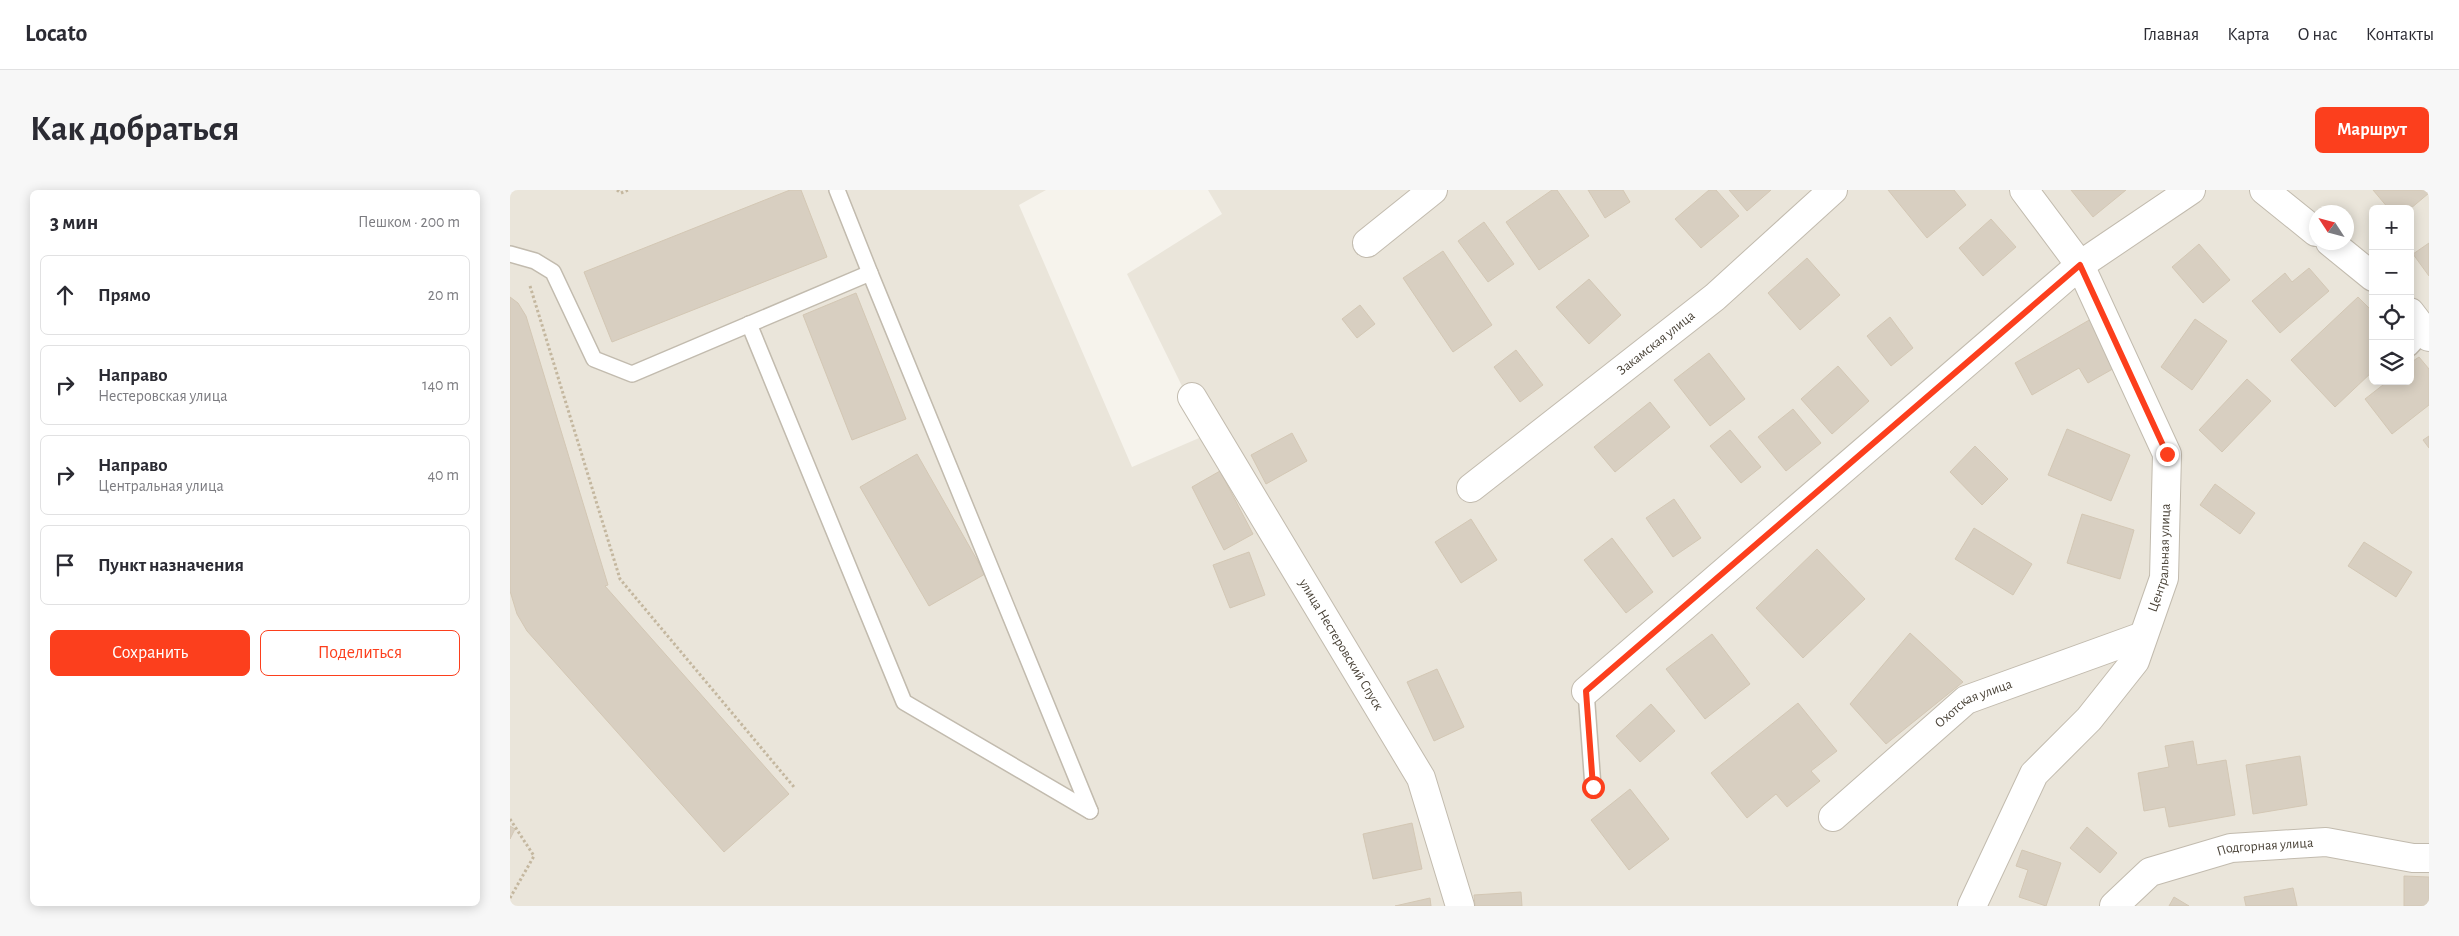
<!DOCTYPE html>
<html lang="ru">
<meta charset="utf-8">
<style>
body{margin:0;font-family:"Alegreya Sans",sans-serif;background:#f7f7f7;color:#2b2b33}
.controls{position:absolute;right:15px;top:15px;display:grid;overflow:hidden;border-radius:8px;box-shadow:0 2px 12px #0003}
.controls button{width:45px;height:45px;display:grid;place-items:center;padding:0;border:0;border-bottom:1px solid #e1e1e2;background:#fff;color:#2b2b33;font:25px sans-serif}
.compass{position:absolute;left:1799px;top:15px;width:45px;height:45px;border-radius:50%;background:#fff;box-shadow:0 2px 12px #0003;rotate:306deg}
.stop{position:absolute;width:15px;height:15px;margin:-11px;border:4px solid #fc3f1d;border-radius:50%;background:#fff}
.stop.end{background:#fc3f1d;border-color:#fff;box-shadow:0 1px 5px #0008}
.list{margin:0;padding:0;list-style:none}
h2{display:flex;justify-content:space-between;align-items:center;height:65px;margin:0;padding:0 20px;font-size:21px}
h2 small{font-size:16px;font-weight:400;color:#7c7c81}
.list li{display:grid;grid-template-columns:32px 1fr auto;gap:15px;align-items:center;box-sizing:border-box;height:80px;margin:0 10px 10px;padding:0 10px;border:1px solid #e1e1e2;border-radius:8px}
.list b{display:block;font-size:19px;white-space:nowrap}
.list p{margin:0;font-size:16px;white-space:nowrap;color:#7c7c81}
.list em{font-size:16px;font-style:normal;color:#7c7c81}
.actions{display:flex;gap:10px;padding:15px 20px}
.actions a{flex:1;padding:11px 0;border:1px solid #fc3f1d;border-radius:8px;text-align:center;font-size:18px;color:#fc3f1d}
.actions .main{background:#fc3f1d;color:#fff}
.icon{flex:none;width:28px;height:28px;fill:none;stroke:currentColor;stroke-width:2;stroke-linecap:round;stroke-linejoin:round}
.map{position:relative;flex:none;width:1919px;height:716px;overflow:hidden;border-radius:8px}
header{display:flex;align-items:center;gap:30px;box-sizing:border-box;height:70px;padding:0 25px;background:#fff;border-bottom:1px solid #e1e1e2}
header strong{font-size:24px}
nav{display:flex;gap:28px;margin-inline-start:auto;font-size:18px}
.intro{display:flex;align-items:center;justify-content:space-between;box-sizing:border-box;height:120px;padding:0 30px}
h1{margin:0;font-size:35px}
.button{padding:12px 22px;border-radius:8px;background:#fc3f1d;color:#fff;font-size:18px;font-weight:700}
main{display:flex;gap:30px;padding:0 30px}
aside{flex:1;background:#fff;border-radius:8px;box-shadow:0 2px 12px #0003}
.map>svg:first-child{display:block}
.residential{fill:#eae5da;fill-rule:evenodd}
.building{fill:#d8cfc1;stroke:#d3c7b4}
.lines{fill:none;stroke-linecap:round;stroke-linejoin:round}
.lane-casing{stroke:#c2bbae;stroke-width:18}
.street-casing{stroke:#c2bbae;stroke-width:30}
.path{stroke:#c4b79f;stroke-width:3;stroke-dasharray:2.5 2.5;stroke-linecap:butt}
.lane{stroke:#fff;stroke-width:15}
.street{stroke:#fff;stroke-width:28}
.route{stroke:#fc3f1d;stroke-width:6}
.labels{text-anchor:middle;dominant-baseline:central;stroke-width:4.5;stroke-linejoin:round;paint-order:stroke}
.street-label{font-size:14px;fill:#4b4439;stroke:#fff}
</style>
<header>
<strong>Locato</strong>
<nav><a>Главная</a><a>Карта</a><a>О нас</a><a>Контакты</a></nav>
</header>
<div class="intro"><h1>Как добраться</h1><a class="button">Маршрут</a></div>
<main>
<aside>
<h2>3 мин<small>Пешком · 200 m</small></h2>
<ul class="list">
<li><svg class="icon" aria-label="ahead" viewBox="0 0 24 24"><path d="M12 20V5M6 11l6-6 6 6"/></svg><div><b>Прямо</b></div><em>20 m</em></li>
<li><svg class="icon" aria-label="right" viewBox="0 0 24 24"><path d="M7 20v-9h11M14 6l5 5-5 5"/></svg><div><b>Направо</b><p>Нестеровская улица</p></div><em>140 m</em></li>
<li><svg class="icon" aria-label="right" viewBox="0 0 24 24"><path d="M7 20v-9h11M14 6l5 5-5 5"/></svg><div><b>Направо</b><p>Центральная улица</p></div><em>40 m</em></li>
<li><svg class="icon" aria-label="arrive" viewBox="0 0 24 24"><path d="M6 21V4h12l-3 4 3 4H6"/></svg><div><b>Пункт назначения</b></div></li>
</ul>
<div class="actions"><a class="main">Сохранить</a><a>Поделиться</a></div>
</aside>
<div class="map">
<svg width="1919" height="716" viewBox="0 0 1919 716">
<rect width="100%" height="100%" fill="#f6f3ec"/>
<!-- residential -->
<path class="residential" d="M 0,0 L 536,0 L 509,15 L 622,277 L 696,245 L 617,84 L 712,24 L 698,0 L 1919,0 L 1919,716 L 0,716 ZM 1863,19 L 1900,19 L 1900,191 L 1863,191 ZM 1806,22 L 1836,22 L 1836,52 L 1806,52 Z"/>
<!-- building -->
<g class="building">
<path d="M 280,0 L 291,0 L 317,67 L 102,152 L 74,82 Z"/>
<path d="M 1042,0 L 1047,0 L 1079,46 L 1029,80 L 996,32 Z"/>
<path d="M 1078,0 L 1113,0 L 1120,12 L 1095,28 Z"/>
<path d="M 1199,0 L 1206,0 L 1229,26 L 1191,58 L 1165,29 Z"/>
<path d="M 1219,0 L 1261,0 L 1237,21 Z"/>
<path d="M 1378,0 L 1444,0 L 1456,15 L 1417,48 Z"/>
<path d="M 1561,0 L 1616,0 L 1583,27 Z"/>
<path d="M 1863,0 L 1919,0 L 1919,3 L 1900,19 L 1879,19 Z"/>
<path d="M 1481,29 L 1506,57 L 1473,86 L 1449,58 Z"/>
<path d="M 974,32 L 1004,74 L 978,92 L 948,51 Z"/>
<path d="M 1919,53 L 1919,86 L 1903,64 Z"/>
<path d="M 1689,54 L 1720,90 L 1693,113 L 1662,77 Z"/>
<path d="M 933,61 L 982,135 L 943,162 L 893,88 Z"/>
<path d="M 1297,68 L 1330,105 L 1290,140 L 1258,103 Z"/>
<path d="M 1799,78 L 1819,101 L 1770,143 L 1742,111 L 1775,83 L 1782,92 Z"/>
<path d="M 1079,89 L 1111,125 L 1079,154 L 1046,117 Z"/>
<path d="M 346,103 L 396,229 L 342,250 L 293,125 Z"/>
<path d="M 0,107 L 8,113 L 16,126 L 98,395 L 95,396 L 279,604 L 214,662 L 17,441 L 7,424 L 0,401 Z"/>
<path d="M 1848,107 L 1863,122 L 1863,181 L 1825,217 L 1781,170 Z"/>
<path d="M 850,115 L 865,134 L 847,148 L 832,129 Z"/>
<path d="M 1380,127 L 1403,158 L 1381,176 L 1357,146 Z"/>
<path d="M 1581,129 L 1608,176 L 1578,193 L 1569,178 L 1522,205 L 1505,173 Z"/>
<path d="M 1685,129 L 1717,151 L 1682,200 L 1651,177 Z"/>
<path d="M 1006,160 L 1033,195 L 1010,212 L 984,177 Z"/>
<path d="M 1199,163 L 1235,209 L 1200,236 L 1164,190 Z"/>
<path d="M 1909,167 L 1919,179 L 1919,215 L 1882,244 L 1855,209 L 1878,191 L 1900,191 L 1900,173 Z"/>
<path d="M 1328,176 L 1359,211 L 1322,244 L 1291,209 Z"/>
<path d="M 1737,189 L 1761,211 L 1712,262 L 1689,240 Z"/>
<path d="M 1140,212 L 1160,237 L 1105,282 L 1084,257 Z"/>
<path d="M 1283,219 L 1311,253 L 1276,281 L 1248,247 Z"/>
<path d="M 1557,239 L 1620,265 L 1601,311 L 1538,285 Z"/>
<path d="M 1220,240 L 1251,277 L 1231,293 L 1200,256 Z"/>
<path d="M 782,243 L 797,271 L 756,294 L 741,265 Z"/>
<path d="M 1919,246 L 1919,258 L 1913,250 Z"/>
<path d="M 1465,256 L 1498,289 L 1472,315 L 1440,282 Z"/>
<path d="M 407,264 L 475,384 L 419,416 L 350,297 Z"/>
<path d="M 710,281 L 743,344 L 714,360 L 682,297 Z"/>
<path d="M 1705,294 L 1745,323 L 1730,344 L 1690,315 Z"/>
<path d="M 1164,309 L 1191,348 L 1163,367 L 1136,328 Z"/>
<path d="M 1572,324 L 1624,340 L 1610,389 L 1557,373 Z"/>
<path d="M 961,329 L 987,370 L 951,393 L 925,352 Z"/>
<path d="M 1464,338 L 1522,374 L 1503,405 L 1445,369 Z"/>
<path d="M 1102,348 L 1143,402 L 1116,423 L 1074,370 Z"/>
<path d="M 1854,352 L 1902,382 L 1886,407 L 1838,376 Z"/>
<path d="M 1307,359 L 1355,409 L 1293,468 L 1246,418 Z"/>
<path d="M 739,362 L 755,405 L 720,418 L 703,375 Z"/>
<path d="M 1400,443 L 1453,492 L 1376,554 L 1340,514 Z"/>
<path d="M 1202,444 L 1240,494 L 1195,529 L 1156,479 Z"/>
<path d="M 927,479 L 954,537 L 924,551 L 897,492 Z"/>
<path d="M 1288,513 L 1327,561 L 1301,581 L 1310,591 L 1277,617 L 1266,604 L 1237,628 L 1201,583 Z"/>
<path d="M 1141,514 L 1165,541 L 1130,572 L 1106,546 Z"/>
<path d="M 1683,551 L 1687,575 L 1716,570 L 1725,625 L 1659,637 L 1655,617 L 1634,621 L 1628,583 L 1659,577 L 1655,556 Z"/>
<path d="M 1790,566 L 1797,615 L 1743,624 L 1736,575 Z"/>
<path d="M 1120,599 L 1159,649 L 1119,680 L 1081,630 Z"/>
<path d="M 902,633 L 912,679 L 863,689 L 853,644 Z"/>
<path d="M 0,636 L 5,639 L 0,649 Z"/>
<path d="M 1577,637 L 1607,663 L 1590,683 L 1560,658 Z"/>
<path d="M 1512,660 L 1551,673 L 1536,716 L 1509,707 L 1518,680 L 1506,676 Z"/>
<path d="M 1894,686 L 1919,687 L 1919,716 L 1894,716 Z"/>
<path d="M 1783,698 L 1787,716 L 1736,716 L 1734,707 Z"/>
<path d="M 1011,702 L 1012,716 L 965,716 L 964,705 Z"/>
<path d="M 1664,707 L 1679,716 L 1659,716 Z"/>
<path d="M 920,708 L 921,716 L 885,716 Z"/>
</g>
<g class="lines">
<!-- lane casing -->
<g class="lane-casing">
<g id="lane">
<path d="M 327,0 L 360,83"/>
<path d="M 0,64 L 25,71 L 43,82 L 84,169 L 122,184 L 360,83 L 580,621"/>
<path d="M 239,134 L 394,512 L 580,621"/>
<path d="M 1900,158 L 1915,142"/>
<path d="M 1076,501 L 1083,597"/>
</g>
</g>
<!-- street casing -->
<g class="street-casing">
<g id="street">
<path d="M 1754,0 L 1806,42"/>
<path d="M 1820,52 L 1863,87"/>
<path d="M 857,53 L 923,0"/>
<path d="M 1900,122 L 1919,147"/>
<path id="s1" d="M 682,207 L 911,588 L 950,716"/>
<path id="s2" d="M 961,298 L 1205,107 L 1323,0"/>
<path d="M 1076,501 L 1570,75 L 1681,0"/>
<path id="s3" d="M 1323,627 L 1456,510 L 1633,446"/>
<path id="s4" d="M 1462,716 L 1524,584 L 1579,529 L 1625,471 L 1654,388 L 1657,264 L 1570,75 L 1514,0"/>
<path id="s5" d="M 1604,716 L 1640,682 L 1721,658 L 1816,652 L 1903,668 L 1919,668"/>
</g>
</g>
<!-- path -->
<g class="path">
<path d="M 107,0 L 111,3 L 118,0"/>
<path d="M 20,96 L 110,389 L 284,597"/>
<path d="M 0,629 L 24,666 L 0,708"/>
</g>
<!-- lane -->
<use href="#lane" class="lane"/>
<!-- street -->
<use href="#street" class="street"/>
</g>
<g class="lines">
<!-- route -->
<path class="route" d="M 1083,597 L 1076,501 L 1570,75 L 1657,264"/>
</g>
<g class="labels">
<!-- street labels -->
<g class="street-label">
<text stroke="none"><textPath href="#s2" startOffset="235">Закамская улица</textPath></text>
<text stroke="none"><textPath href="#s4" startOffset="405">Центральная улица</textPath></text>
<text stroke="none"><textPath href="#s1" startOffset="289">улица Нестеровский Спуск</textPath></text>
<text stroke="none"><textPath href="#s3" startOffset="182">Охотская улица</textPath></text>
<text stroke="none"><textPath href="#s5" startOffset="168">Подгорная улица</textPath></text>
</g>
</g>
</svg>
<div class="controls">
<button>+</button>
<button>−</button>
<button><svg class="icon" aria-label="locate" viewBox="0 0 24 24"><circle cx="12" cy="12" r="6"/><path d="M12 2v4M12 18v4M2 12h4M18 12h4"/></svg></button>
<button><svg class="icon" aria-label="layers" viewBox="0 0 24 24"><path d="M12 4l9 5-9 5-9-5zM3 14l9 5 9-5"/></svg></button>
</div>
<svg class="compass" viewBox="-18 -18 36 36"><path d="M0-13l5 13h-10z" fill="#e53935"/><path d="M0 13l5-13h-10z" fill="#7c7c81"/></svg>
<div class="stop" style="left:1083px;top:597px"></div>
<div class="stop end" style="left:1657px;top:264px"></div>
</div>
</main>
